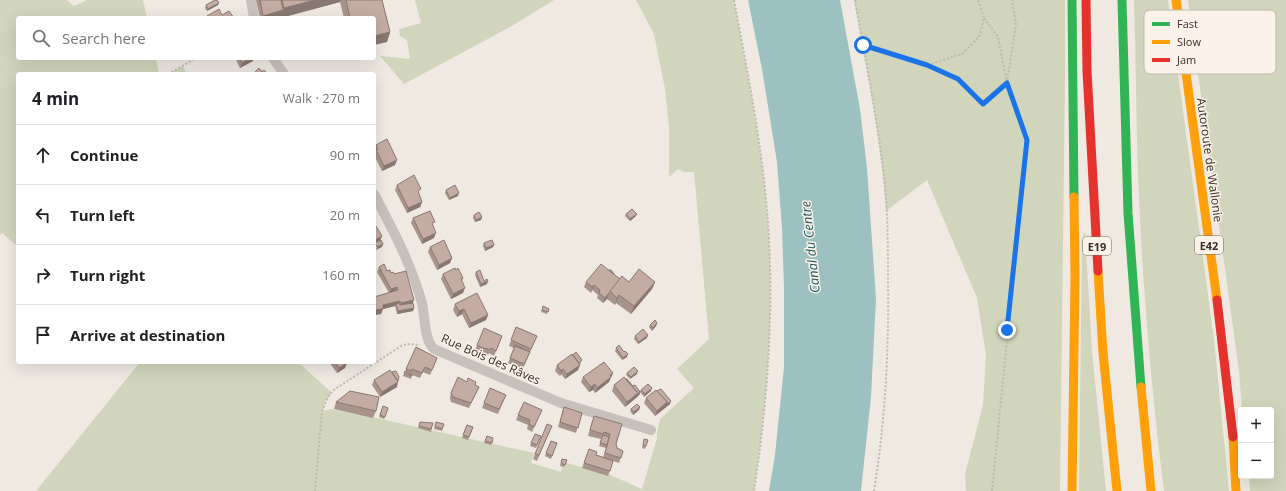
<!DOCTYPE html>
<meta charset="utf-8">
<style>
body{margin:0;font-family:"Open Sans",sans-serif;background:#f2f2f2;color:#202124}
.controls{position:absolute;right:12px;bottom:12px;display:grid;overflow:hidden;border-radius:4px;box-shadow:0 4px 16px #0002}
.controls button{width:36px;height:36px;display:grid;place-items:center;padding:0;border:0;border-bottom:1px solid #e0e0e0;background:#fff;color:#202124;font:20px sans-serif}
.stop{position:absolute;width:12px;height:12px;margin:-9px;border:3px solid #1a73e8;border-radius:50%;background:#fff}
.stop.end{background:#1a73e8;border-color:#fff;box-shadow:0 1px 4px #0008}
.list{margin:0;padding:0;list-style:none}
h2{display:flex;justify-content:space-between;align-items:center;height:52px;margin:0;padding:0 16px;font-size:17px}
h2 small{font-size:13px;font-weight:400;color:#757577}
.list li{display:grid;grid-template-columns:26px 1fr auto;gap:12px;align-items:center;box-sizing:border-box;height:60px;padding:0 16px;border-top:1px solid #e0e0e0}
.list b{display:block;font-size:15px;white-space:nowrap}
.list em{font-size:13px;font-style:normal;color:#757577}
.icon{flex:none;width:22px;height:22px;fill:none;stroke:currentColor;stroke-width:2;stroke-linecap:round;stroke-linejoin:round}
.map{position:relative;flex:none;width:1286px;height:491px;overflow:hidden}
.search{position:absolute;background:#fff;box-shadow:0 4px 16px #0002;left:16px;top:16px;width:360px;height:44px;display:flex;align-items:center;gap:10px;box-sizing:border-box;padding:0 14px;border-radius:4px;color:#757577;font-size:15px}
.panel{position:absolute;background:#fff;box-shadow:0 4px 16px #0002;left:16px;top:72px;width:360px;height:292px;border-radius:4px}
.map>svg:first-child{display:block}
.green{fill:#d0d5bb}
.water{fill:#9dc1c1}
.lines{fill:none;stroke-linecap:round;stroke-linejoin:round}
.path{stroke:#c1b9b3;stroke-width:2;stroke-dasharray:2 2;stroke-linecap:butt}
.street{stroke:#c8c1bb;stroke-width:10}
.fast{stroke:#30b455;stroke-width:9}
.slow{stroke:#ff9f0a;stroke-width:9}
.jam{stroke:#e5322d;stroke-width:9}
.wall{fill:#a9948b}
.shaded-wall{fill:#897871}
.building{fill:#c4aca2;stroke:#897871}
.route{stroke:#1a73e8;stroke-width:5}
.labels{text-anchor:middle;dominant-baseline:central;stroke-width:3;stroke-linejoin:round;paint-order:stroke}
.shield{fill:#fbf3ea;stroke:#736962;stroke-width:1}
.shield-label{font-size:11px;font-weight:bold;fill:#392e28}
.street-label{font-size:12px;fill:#392e28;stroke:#fbf3ea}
.water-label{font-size:13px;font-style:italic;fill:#1b585e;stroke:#fbf3ea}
.key{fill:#fbf3ea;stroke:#c1b8b0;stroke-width:1}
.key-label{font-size:11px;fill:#392e28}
</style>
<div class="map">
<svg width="1286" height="491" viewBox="0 0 1286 491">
<rect width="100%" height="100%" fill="#efe9e2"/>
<!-- green -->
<g class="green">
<path d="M 0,0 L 67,0 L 74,6 L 87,0 L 143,0 L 147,18 L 18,18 L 18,58 L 156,58 L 159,74 L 18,74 L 18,247 L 2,233 L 0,235 Z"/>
<path d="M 415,0 L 554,0 L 510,27 L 404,84 L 380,56 L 410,59 L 407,40 L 400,36 L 399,29 L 421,23 Z"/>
<path d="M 636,0 L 734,0 C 747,69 761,139 767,210 C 775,303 768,399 754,491 L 36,491 L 140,362 L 298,362 L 332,393 L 325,402 L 323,411 L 331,409 L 372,417 L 534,453 L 531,463 L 561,472 L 563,462 L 608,474 L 642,489 L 657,438 L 657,433 L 660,419 L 694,388 L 677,369 L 709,339 L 694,172 L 684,172 L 678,169 L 669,177 L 669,127 L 665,89 L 654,34 Z"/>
<path d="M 854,0 L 1065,0 L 1065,80 L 1060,491 L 966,491 L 965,474 L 983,405 L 986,355 L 977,298 L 927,180 L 886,211 C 881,140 867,70 854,0 Z"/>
<path d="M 1134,0 L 1168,0 L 1214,339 L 1229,491 L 1164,491 C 1151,386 1142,280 1138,175 C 1136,117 1136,58 1134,0 Z"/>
<path d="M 1188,0 L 1286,0 L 1286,491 L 1250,491 L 1249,476 L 1271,476 L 1271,410 L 1242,410 L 1239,371 Z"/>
<path d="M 183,66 L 187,74 L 168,74 Z"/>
<path d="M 1085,231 L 1092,351 L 1106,491 L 1079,491 L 1082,239 Z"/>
</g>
<!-- water -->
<path class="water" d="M 748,0 L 840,0 L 860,109 L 867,168 L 876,299 L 871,397 L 861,491 L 769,491 L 775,455 L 784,367 L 784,287 L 782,228 L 777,162 L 762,69 Z"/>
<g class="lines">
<!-- path -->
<g class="path">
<path d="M 734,0 C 747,69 761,139 767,210 C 775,303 768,399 754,491"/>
<path d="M 855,0 C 865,59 877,117 884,176 C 888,212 888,247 888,282 C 889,352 885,422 874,491"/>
<path d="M 863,45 L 927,65 L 962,54 L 979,37 L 984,18 L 978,0"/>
<path d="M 927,65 L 958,79 L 983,103 L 1007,83 L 998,37 L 984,18"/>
<path d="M 168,74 L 196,58"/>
<path d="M 315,491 L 322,411 L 329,395 L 335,389 L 401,346 L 407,344 L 420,345"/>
<path d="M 992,491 L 1027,140 L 1007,83 L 1016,24 L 1012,0"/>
</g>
<!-- street -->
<g class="street">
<path d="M 251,0 L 254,18"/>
<path d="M 273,58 L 284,74"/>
<path d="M 374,194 C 393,230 411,264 422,303 C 425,316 424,340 434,349 L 561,403 L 651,430"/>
</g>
<!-- fast -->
<g class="fast">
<path d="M 1072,0 L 1074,197"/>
<path d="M 1122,0 L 1128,213 L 1141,387"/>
</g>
<!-- slow -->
<g class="slow">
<path d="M 1176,0 L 1217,300"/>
<path d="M 1098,271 L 1103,353 L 1117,491"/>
<path d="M 1141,387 L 1151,491"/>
<path d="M 1233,437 L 1236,491"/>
<path d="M 1072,491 L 1075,277 L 1074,197"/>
</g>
<!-- jam -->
<g class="jam">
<path d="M 1086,0 L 1087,71 L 1098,271"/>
<path d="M 1217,300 L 1233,437"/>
</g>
</g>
<!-- wall -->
<g class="wall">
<path d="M 214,0 L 217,0 L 218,5 L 207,11 L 205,8 L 206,5 L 214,1 Z"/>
<path d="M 256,0 L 382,0 L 390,32 L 387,42 L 374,18 L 344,18 L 340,2 L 281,18 L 260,18 Z"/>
<path d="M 235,58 L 254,58 L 253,61 L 240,68 Z"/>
<path d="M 376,145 L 395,165 L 382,171 L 374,155 L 375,152 L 374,150 Z"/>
<path d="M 397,185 L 419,194 L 422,202 L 420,207 L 407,213 L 395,190 Z"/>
<path d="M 446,190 L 458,196 L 449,200 L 445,193 Z"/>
<path d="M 626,214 L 636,216 L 630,221 L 625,216 Z"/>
<path d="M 474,215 L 482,217 L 481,220 L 475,222 L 473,218 Z"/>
<path d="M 413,218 L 434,227 L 434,238 L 422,244 L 411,223 Z"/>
<path d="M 484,243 L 494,245 L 493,247 L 485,251 L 483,246 Z"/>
<path d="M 430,247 L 452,258 L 450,263 L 437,270 L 428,252 Z"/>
<path d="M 379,267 L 394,274 L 413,303 L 414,308 L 413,311 L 397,314 L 395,306 L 383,309 L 381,314 L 374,315 L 374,297 L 389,293 L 377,272 Z"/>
<path d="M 476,272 L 484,281 L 487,284 L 480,287 L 475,275 Z"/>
<path d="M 443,274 L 463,278 L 462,281 L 463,293 L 451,299 L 441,279 Z"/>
<path d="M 614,274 L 620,279 L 629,282 L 655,282 L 652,289 L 631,314 L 616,303 L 615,305 L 607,299 L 603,303 L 597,298 L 598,295 L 592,290 L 591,293 L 584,287 L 586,282 Z"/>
<path d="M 455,304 L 488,315 L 486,320 L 469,328 L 462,314 L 457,317 L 453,310 Z"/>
<path d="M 543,306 L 549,309 L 547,314 L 541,312 Z"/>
<path d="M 657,323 L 656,326 L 652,331 L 649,327 L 650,325 Z"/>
<path d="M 516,327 L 537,336 L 523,369 L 508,363 L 514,348 L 509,346 Z"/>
<path d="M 502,336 L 494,356 L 489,353 L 488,355 L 484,353 L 483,354 L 475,350 L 477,345 Z"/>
<path d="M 635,336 L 647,338 L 638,344 L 634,339 Z"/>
<path d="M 416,347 L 437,358 L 430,375 L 423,372 L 420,378 L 412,375 L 411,379 L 403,376 Z"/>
<path d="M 616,348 L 627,357 L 622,360 L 615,351 Z"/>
<path d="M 573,355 L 582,360 L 580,364 L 578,370 L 565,379 L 561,374 L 560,376 L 555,371 L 557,365 Z"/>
<path d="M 329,362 L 346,362 L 345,368 L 337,373 Z"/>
<path d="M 613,373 L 609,382 L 595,393 L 593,390 L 589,392 L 581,382 L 583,377 Z"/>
<path d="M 627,373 L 637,374 L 630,379 L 626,375 Z"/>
<path d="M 374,380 L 397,387 L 380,397 L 372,385 Z"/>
<path d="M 475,385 L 479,387 L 469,408 L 451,402 L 450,398 L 451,393 Z"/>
<path d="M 614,385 L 633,386 L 640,391 L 641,390 L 651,391 L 644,397 L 640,392 L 640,394 L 636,398 L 625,407 L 612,391 Z"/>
<path d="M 490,388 L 506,395 L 498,414 L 482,408 Z"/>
<path d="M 646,398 L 670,404 L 655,416 L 644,403 Z"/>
<path d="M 336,402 L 376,411 L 373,418 L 334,409 Z"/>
<path d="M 383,406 L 388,408 L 384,419 L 379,417 Z"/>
<path d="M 564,407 L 582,413 L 576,433 L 558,427 Z"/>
<path d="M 640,407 L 639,410 L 633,415 L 630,411 L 631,409 Z"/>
<path d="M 542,410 L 532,432 L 527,429 L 528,425 L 516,420 L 518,415 Z"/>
<path d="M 592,421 L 622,424 L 616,444 L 617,448 L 623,451 L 619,463 L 613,461 L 608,476 L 582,468 L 589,449 L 596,455 L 603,457 L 606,448 L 599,446 L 602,437 L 601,439 L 588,436 Z"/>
<path d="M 420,422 L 433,423 L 431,432 L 418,428 Z"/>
<path d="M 436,422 L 444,424 L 442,431 L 434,429 Z"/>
<path d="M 467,425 L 473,427 L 468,440 L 462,438 Z"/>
<path d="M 552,426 L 537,461 L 533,459 L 535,454 Z"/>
<path d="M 535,434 L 541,436 L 536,448 L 530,446 Z"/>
<path d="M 487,436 L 493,438 L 491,445 L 484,443 Z"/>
<path d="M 644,439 L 646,446 L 645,449 L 642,448 Z"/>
<path d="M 551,441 L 557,443 L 551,459 L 545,456 Z"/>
<path d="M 562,459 L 567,460 L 564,467 L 560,466 Z"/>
</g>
<!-- shaded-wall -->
<g class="shaded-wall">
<path d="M 315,0 L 341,0 L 340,2 L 280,18 L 284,8 Z"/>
<path d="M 219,3 L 218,5 L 207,11 L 208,9 Z"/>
<path d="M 283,10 L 280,18 L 262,18 L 263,16 Z"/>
<path d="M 390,32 L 387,42 L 374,45 L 374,36 Z"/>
<path d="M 251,58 L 254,58 L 253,61 L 240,68 L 242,63 Z"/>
<path d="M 397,160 L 395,165 L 382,171 L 384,166 Z"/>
<path d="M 459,193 L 458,196 L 449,200 L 450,198 Z"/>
<path d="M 422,202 L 420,207 L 407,213 L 408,208 Z"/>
<path d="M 637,214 L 636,216 L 630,221 L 630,219 Z"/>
<path d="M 482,217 L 481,220 L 475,222 L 476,220 Z"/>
<path d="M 436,233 L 434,238 L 422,244 L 423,239 Z"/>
<path d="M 382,236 L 380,241 L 374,244 L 375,240 Z"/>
<path d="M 383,244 L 382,247 L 376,250 L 377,247 Z"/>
<path d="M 494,245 L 493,247 L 485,251 L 486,248 Z"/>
<path d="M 452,258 L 450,263 L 437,270 L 439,265 Z"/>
<path d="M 488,281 L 487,284 L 480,287 L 481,284 Z"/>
<path d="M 655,282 L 652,289 L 631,314 L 634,306 Z"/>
<path d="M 594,285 L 592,290 L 591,293 L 592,287 Z"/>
<path d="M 397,287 L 395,292 L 389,294 L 391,289 Z"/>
<path d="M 465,288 L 463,293 L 451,299 L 453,294 Z"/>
<path d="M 609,293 L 607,299 L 603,303 L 605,298 Z"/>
<path d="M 619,295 L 616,303 L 615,305 L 617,298 Z"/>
<path d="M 414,300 L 412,305 L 399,308 L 401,303 Z"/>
<path d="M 400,301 L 398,306 L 396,304 L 395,306 L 383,309 L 381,314 L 374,315 L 374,310 L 383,305 Z"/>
<path d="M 414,308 L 413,311 L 397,314 L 398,311 Z"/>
<path d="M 464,309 L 462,314 L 457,317 L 459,311 Z"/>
<path d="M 488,315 L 486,320 L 469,328 L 471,323 Z"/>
<path d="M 657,323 L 656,326 L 652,331 L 653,328 Z"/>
<path d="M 648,335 L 647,338 L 638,344 L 639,342 Z"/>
<path d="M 628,354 L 627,357 L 622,360 L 623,358 Z"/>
<path d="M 347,363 L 345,368 L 337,373 L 339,368 Z"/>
<path d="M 580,365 L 578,370 L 565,379 L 567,374 Z"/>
<path d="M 563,369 L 561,374 L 560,376 L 561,371 Z"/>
<path d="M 638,371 L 637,374 L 630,379 L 631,377 Z"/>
<path d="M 613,373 L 609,382 L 595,393 L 597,388 Z"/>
<path d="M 398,382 L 397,387 L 380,397 L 382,392 Z"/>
<path d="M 595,384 L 593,390 L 589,392 L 591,387 Z"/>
<path d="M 652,388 L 651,391 L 644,397 L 645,394 Z"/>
<path d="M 640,392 L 640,394 L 636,398 L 625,407 L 627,402 L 638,393 Z"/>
<path d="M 671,401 L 670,404 L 655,416 L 657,411 L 667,402 Z"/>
<path d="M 640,407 L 639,410 L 633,415 L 634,412 Z"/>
</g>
<!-- building -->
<g class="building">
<path d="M 215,0 L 217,0 L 219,3 L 208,9 L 206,5 Z"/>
<path d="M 260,0 L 281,0 L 283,10 L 263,16 Z"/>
<path d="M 282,0 L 315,0 L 284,8 Z"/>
<path d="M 346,0 L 382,0 L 390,32 L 374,36 L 374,18 L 350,18 Z"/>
<path d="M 219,9 L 222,15 L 229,11 L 234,18 L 208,18 L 207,16 Z"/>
<path d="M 239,58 L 251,58 L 242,63 Z"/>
<path d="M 259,68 L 262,72 L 259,74 L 253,74 Z"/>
<path d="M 264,70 L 268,74 L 259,74 Z"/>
<path d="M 387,139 L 397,160 L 384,166 L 376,150 L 378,149 L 376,145 Z"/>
<path d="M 414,175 L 421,189 L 418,191 L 422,202 L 408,208 L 397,185 Z"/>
<path d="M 455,185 L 459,193 L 450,198 L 446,190 Z"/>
<path d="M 632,209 L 637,214 L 630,219 L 626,214 Z"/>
<path d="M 430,211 L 435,222 L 432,223 L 436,233 L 423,239 L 413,218 Z"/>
<path d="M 479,212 L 482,217 L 476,220 L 474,215 Z"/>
<path d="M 374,223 L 382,236 L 375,240 L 374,238 Z"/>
<path d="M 381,240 L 383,244 L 377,247 L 376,245 L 374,246 L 374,242 L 374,243 Z"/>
<path d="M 444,240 L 452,258 L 439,265 L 430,247 Z"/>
<path d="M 492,240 L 494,245 L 486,248 L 484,243 Z"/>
<path d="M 384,264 L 387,271 L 390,270 L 391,273 L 393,272 L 394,274 L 406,271 L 414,300 L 401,303 L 400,301 L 383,305 L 383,309 L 374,310 L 374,297 L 398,290 L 397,287 L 391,289 L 379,267 Z"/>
<path d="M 601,264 L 620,279 L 605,298 L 599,293 L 600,290 L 594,285 L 592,287 L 586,282 Z"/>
<path d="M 455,268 L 456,270 L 458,268 L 463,278 L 461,279 L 465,288 L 453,294 L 443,274 Z"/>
<path d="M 639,269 L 655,282 L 634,306 L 619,295 L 617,298 L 610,291 L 622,276 L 629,282 Z"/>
<path d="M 480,270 L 484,281 L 487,279 L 488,281 L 481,284 L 476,272 Z"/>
<path d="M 609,270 L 611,270 L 614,274 Z"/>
<path d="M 477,293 L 488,315 L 471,323 L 464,309 L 459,311 L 455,304 Z"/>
<path d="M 399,303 L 400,305 L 413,303 L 414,308 L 398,311 L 396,304 Z"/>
<path d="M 543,306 L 549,309 L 548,312 L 542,310 Z"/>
<path d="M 655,320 L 657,323 L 653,328 L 650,325 Z"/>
<path d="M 516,327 L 537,336 L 531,349 L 511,340 Z"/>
<path d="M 484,328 L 502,336 L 496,351 L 491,348 L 490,350 L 486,348 L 485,349 L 477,345 Z"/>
<path d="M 643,329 L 648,335 L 639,342 L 635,336 Z"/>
<path d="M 515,345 L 527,351 L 515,346 L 514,348 Z"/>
<path d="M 619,345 L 624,352 L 625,351 L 628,354 L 623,358 L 616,348 Z"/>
<path d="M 515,346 L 530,352 L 524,364 L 510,358 Z"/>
<path d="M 416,347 L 437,358 L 432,370 L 425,367 L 422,373 L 412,369 L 411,371 L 406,369 Z"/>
<path d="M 576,352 L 582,360 L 579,363 L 573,355 Z"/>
<path d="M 572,354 L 580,365 L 567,374 L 563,369 L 561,371 L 557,365 Z"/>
<path d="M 335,362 L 346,362 L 347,363 L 339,368 Z"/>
<path d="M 604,362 L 613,373 L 610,375 L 611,377 L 597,388 L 595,384 L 591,387 L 583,377 Z"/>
<path d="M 634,367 L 638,371 L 631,377 L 627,373 Z"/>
<path d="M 390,370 L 398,382 L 382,392 L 374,380 Z"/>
<path d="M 396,371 L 399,377 L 398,381 L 392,372 Z"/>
<path d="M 405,371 L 412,375 L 412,376 L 404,373 Z"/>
<path d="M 458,377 L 467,382 L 468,378 L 476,382 L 475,385 L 479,387 L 471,403 L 453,397 L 451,393 Z"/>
<path d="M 624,377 L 638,393 L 627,402 L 614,385 Z"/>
<path d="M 626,379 L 627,379 L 633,386 L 635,385 L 640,392 L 637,396 L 638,393 Z"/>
<path d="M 648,384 L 652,388 L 645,394 L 641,390 Z"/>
<path d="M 490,388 L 506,395 L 499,409 L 484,403 Z"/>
<path d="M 661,389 L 671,401 L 666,405 L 667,402 L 657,391 Z"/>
<path d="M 656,390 L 667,402 L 657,411 L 646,398 Z"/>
<path d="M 350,391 L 379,397 L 376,411 L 336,402 Z"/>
<path d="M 524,402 L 542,410 L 534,427 L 529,424 L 530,420 L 518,415 Z"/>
<path d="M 637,404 L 640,407 L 634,412 L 631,409 Z"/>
<path d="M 383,406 L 388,408 L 385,417 L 380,415 Z"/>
<path d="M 564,407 L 582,413 L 578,428 L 560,422 Z"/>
<path d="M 594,416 L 622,424 L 616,444 L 617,448 L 623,451 L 621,458 L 605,453 L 610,434 L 604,432 L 603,434 L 590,430 Z"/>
<path d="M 420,422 L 433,423 L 431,429 L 419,426 Z"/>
<path d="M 436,422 L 444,424 L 442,429 L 435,426 Z"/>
<path d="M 547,424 L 552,426 L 539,455 L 535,454 Z"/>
<path d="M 467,425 L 473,427 L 469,437 L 463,435 Z"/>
<path d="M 535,434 L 541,436 L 537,445 L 531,443 Z"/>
<path d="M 603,435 L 609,437 L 607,445 L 600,443 Z"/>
<path d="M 487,436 L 493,438 L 492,443 L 485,441 Z"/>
<path d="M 644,439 L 648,440 L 646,446 L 643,445 Z"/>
<path d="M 551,441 L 557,443 L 552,456 L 546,453 Z"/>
<path d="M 589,449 L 597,452 L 596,455 L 613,461 L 610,471 L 584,463 Z"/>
<path d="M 562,459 L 567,460 L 565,465 L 561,463 Z"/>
</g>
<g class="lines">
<!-- route -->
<path class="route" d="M 863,45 L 927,65 L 958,79 L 983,104 L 1007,83 L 1027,140 L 1007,330"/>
</g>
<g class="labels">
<!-- shield labels -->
<g class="shield">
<rect x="1195" y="236" width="28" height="18" rx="3"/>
<rect x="1083" y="237" width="28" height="18" rx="3"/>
</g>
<g class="shield-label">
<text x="1209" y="245">E42</text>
<text x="1097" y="246">E19</text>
</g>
<!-- street labels -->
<g class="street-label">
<text transform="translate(1210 160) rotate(82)">Autoroute de Wallonie</text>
<text transform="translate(491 359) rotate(24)">Rue Bois des Râves</text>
</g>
<!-- water labels -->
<g class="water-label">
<text transform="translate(810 247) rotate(-96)">Canal du Centre</text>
</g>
</g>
<!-- legend -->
<rect x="1144" y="10" width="132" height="64" rx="6" class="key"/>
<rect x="1152" y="22" width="18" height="4" fill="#30b455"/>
<rect x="1152" y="40" width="18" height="4" fill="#ff9f0a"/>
<rect x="1152" y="58" width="18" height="4" fill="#e5322d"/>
<g class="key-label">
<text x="1177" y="28">Fast</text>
<text x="1177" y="46">Slow</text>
<text x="1177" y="64">Jam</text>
</g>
</svg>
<div class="controls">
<button>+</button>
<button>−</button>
</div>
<div class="stop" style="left:863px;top:45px"></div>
<div class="stop end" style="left:1007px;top:330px"></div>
<div class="search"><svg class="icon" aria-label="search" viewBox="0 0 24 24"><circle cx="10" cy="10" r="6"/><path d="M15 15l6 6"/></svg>Search here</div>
<section class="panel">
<h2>4 min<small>Walk · 270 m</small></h2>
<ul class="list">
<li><svg class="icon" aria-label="ahead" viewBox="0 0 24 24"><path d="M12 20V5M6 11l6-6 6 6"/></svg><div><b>Continue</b></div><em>90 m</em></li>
<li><svg class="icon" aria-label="left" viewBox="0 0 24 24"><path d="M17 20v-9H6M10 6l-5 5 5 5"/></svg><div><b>Turn left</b></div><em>20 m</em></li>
<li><svg class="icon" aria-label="right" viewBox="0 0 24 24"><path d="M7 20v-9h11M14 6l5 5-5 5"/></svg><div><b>Turn right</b></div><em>160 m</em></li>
<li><svg class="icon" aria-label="arrive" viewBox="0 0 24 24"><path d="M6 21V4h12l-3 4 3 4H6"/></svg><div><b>Arrive at destination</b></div></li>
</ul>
</section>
</div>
